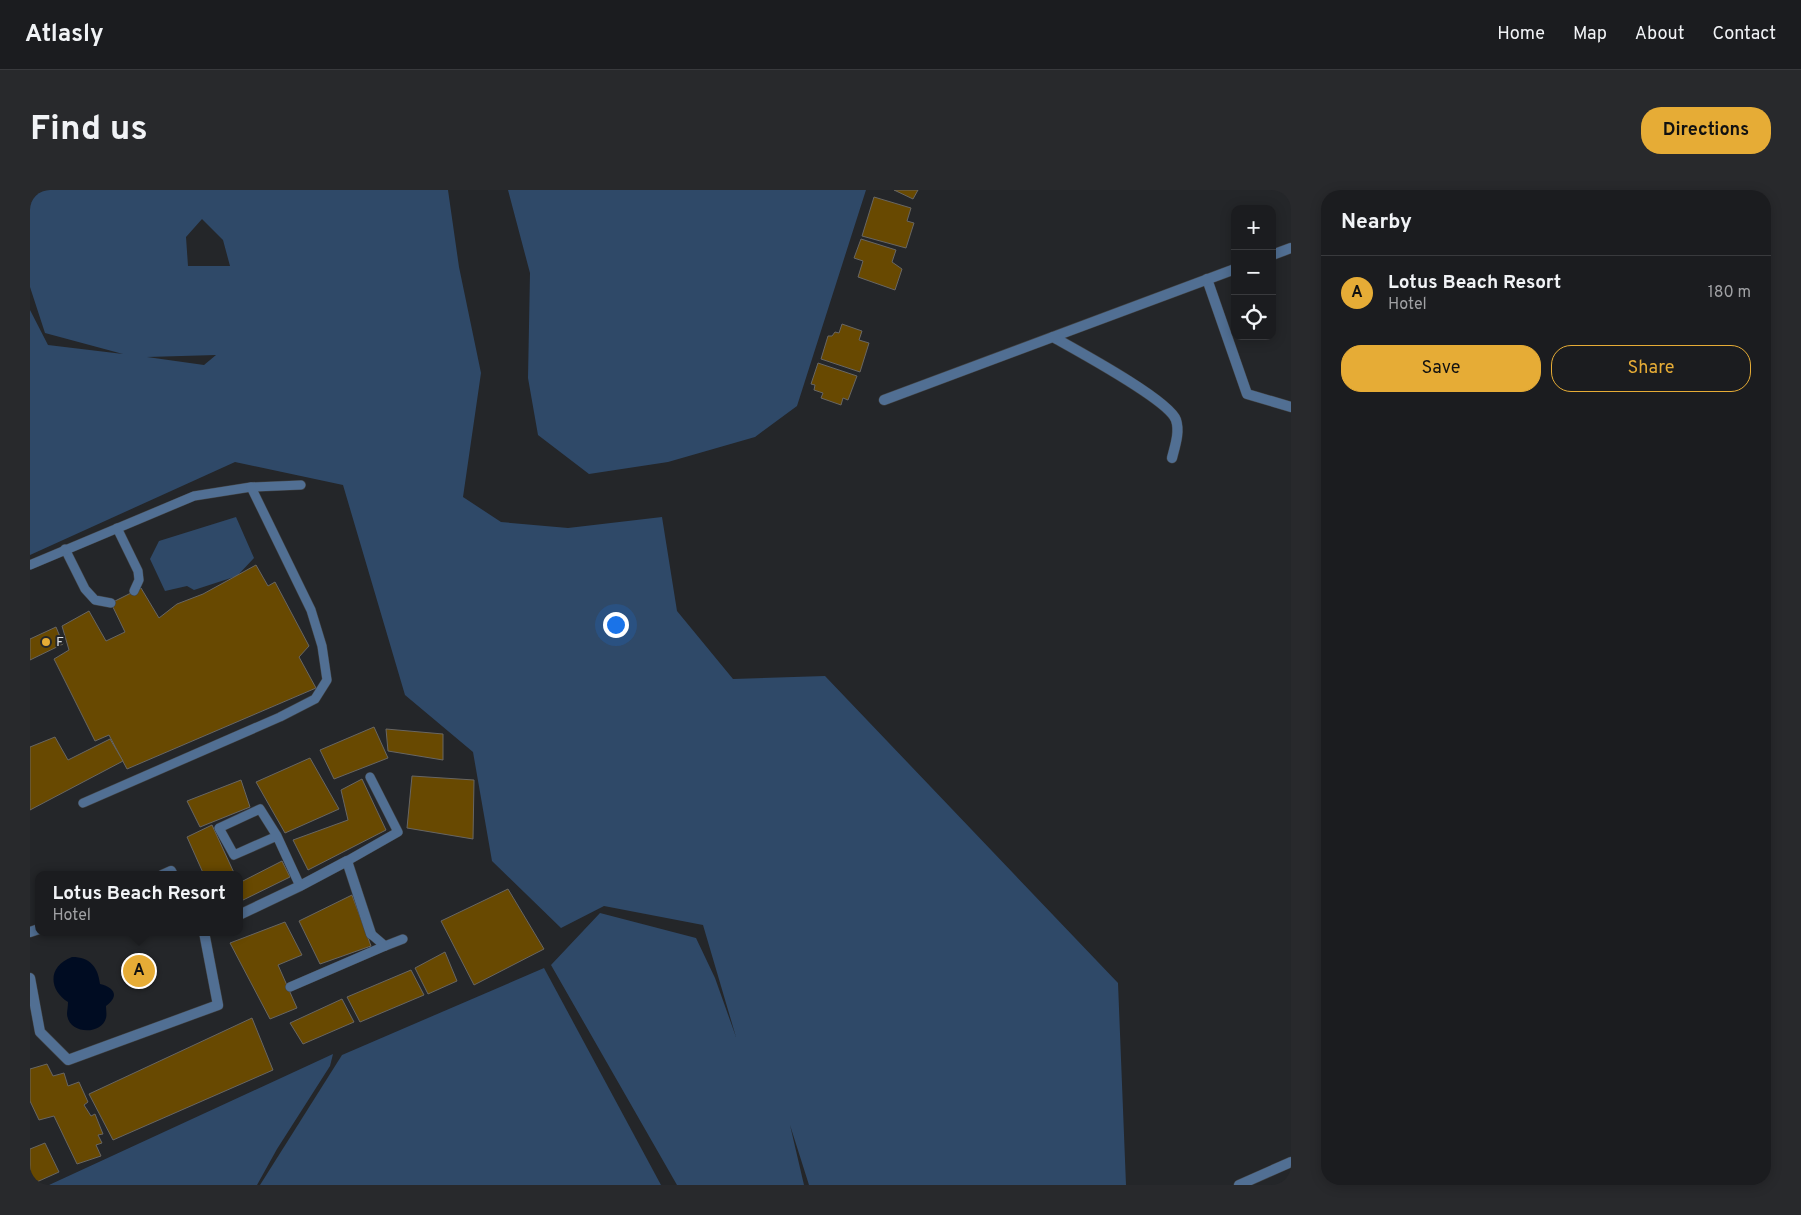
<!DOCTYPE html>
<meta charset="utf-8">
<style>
body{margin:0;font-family:Overpass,sans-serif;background:#28292c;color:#f1f3f6}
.controls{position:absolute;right:15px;top:15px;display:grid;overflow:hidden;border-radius:10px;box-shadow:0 2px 12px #0003}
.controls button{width:45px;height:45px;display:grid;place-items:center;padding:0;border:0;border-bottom:1px solid #393a3d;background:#1b1c1f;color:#f1f3f6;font:25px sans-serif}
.you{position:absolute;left:585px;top:434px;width:18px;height:18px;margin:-12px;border:4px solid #fff;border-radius:50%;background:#1a73e8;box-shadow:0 0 0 8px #1a73e833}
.badge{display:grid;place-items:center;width:32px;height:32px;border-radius:50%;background:#e6ac36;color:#111;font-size:16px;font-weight:700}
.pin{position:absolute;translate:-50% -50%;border:2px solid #fff;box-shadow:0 1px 5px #0006}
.popup{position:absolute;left:5px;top:681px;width:208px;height:65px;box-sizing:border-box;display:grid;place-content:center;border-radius:10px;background:#1b1c1f;filter:drop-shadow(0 1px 4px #0005);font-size:16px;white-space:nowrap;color:#a0a1a4}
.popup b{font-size:19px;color:#f1f3f6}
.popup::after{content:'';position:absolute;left:50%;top:100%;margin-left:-10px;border:10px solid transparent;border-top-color:#1b1c1f}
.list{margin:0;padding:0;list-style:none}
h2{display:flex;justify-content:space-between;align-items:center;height:65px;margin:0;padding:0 20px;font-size:21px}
h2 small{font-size:16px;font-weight:400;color:#a0a1a4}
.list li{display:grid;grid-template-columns:32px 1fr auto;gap:15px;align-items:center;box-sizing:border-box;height:75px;padding:0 20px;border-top:1px solid #393a3d}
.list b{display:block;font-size:19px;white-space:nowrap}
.list p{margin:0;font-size:16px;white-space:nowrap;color:#a0a1a4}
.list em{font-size:16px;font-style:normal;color:#a0a1a4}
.actions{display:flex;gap:10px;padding:15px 20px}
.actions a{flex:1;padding:11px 0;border:1px solid #e6ac36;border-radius:20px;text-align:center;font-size:18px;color:#e6ac36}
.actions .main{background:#e6ac36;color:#111}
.icon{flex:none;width:28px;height:28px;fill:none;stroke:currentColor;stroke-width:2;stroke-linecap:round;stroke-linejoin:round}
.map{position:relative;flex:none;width:1261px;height:995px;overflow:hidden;border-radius:20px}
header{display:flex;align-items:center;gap:30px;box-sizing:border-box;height:70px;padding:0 25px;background:#1b1c1f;border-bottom:1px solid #393a3d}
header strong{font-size:24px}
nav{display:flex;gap:28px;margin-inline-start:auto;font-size:18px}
.intro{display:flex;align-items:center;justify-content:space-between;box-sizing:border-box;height:120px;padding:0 30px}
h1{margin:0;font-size:35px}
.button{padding:12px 22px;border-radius:20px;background:#e6ac36;color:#111;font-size:18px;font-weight:700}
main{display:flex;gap:30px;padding:0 30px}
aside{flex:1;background:#1b1c1f;border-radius:20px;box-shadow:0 2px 12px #0003}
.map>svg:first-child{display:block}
.green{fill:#2f4968;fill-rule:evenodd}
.water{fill:#000c22}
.building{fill:#684901;stroke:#686663}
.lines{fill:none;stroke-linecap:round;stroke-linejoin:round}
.service-casing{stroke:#424446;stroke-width:10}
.minor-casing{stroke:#424446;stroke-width:11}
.service{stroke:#516f93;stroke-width:9}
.minor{stroke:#516f93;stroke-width:10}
.poi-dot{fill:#e6ac36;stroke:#242629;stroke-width:2}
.labels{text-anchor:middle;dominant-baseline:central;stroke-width:4;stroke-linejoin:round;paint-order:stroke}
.poi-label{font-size:14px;fill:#dedfe1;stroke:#242629;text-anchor:start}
</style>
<header>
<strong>Atlasly</strong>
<nav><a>Home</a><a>Map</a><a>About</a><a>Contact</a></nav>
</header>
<div class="intro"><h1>Find us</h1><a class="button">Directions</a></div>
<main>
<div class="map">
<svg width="1261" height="995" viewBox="0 0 1261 995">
<rect width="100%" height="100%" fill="#242629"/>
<!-- green -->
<g class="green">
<path d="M 0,0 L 418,0 L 429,77 L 451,183 L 433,307 L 471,332 L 538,338 L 632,327 L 647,421 L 703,489 L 795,486 L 1088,793 L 1096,995 L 779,995 L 760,935 L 774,995 L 647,995 L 521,775 L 570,723 L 666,748 L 685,788 L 706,847 L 673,735 L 574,716 L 531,738 L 462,671 L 443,562 L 375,505 L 313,295 L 205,272 L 0,365 L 0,120 L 18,155 L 93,164 L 15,143 L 0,97 ZM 172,29 L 193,50 L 200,76 L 158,76 L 156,47 ZM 186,165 L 174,175 L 117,167 Z"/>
<path d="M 478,0 L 836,0 L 767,216 L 725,247 L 638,272 L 559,284 L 508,245 L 498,188 L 500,83 Z"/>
<path d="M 206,327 L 224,368 L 207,386 L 164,400 L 157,396 L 135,401 L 120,369 L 129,351 Z"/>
<path d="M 514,778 L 631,995 L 230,995 L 312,865 Z"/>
<path d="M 303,864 L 300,876 L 247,959 L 227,995 L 19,995 Z"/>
</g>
<!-- water -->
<path class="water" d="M 42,767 C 60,767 68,777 70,794 C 84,797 90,806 76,816 C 76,819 77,825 76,828 C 71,846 38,844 37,824 C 37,821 38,816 38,812 C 18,799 18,776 42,767 Z"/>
<!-- building -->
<g class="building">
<path d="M 864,0 L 888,0 L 883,9 Z"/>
<path d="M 844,7 L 881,18 L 877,31 L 884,33 L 876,58 L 832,46 Z"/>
<path d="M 831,49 L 866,60 L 862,72 L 872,79 L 865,100 L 828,87 L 833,71 L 824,68 Z"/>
<path d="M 812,134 L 832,141 L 829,150 L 839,153 L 830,182 L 791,169 L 798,146 L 802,146 L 805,142 L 809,143 Z"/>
<path d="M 788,173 L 827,186 L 818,210 L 813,208 L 811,215 L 791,208 L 793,203 L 784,200 L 785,195 L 781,194 Z"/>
<path d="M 226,375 L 238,396 L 245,392 L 279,456 L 269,467 L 286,498 L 97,579 L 79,545 L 65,551 L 24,469 L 39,460 L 32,436 L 59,421 L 76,451 L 95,442 L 81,413 L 111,398 L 129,428 L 147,414 L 173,404 Z"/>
<path d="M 26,437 L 33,454 L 0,470 L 0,449 Z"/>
<path d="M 344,537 L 358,568 L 304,589 L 290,560 Z"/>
<path d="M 356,539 L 413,544 L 413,570 L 358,561 Z"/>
<path d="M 25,547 L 38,570 L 80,549 L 93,571 L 0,620 L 0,557 Z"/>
<path d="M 280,568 L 309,619 L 255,643 L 226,592 Z"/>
<path d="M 382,586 L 444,590 L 443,649 L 377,638 Z"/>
<path d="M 332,589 L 356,640 L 278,680 L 263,650 L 318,630 L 311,600 Z"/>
<path d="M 211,590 L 220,617 L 170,637 L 157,611 Z"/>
<path d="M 182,635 L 205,685 L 174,685 L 157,647 Z"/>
<path d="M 252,671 L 260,687 L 209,712 L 209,693 Z"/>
<path d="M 478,699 L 514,759 L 444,795 L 411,731 Z"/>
<path d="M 322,705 L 341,756 L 290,774 L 269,731 Z"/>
<path d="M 255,732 L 272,765 L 248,775 L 267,818 L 240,829 L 200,753 Z"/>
<path d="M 415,762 L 427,791 L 398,804 L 385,778 Z"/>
<path d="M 381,780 L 394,805 L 330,832 L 317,807 Z"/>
<path d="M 312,809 L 324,832 L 273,854 L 260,833 Z"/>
<path d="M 222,828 L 243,880 L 83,950 L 59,904 Z"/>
<path d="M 17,874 L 23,886 L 34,883 L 38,896 L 49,892 L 58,912 L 54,915 L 61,926 L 65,924 L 73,944 L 68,945 L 72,953 L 66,955 L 71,966 L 47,974 L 24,926 L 9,930 L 0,911 L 0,879 Z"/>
<path d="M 15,953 L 29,982 L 0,995 L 0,959 Z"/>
</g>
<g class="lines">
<!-- service casing -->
<g class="service-casing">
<g id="service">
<path d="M 87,338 L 108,381 L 109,390 L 104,401"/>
<path d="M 35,359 L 55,399 L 65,410 L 81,413"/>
<path d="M 0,375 L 164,306 L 221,297 L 271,295"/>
<path d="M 53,613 L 250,527 L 285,509 L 297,490 L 292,456 L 281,420 L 221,297"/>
<path d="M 247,646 L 204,665 L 189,638 L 230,619 L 247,646 L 270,696"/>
<path d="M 317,671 L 368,642 L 340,587"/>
<path d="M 355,756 L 373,749"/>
<path d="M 260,797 L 355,756 L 341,744"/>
</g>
</g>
<!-- minor casing -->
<g class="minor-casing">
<g id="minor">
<path d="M 1242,65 L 1261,58"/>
<path d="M 1177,89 L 1217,204 L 1261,217"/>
<path d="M 1023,147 C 1046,160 1139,210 1146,230 C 1150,242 1145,256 1142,268"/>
<path d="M 854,210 L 1205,79"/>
<path d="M 132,685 L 141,681 L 143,685"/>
<path d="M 209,725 L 270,696 L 317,671 L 341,744"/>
<path d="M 0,742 L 9,739"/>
<path d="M 0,788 L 10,842 L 38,870 L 188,815 L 174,742"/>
<path d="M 1209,995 L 1261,972"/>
</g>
</g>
<!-- service -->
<use href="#service" class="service"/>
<!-- minor -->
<use href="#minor" class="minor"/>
</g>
<!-- markers -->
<circle class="poi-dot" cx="16" cy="452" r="5"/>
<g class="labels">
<!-- poi labels -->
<g class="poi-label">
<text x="26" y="452">F</text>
</g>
</g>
</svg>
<div class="controls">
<button>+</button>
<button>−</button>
<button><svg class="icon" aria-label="locate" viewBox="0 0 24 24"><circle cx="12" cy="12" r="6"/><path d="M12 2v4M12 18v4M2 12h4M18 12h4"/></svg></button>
</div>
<div class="you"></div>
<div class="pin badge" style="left:109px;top:781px">A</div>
<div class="popup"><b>Lotus Beach Resort</b>Hotel</div>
</div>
<aside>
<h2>Nearby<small></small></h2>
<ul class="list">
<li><span class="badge">A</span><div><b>Lotus Beach Resort</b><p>Hotel</p></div><em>180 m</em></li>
</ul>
<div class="actions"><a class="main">Save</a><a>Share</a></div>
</aside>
</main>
